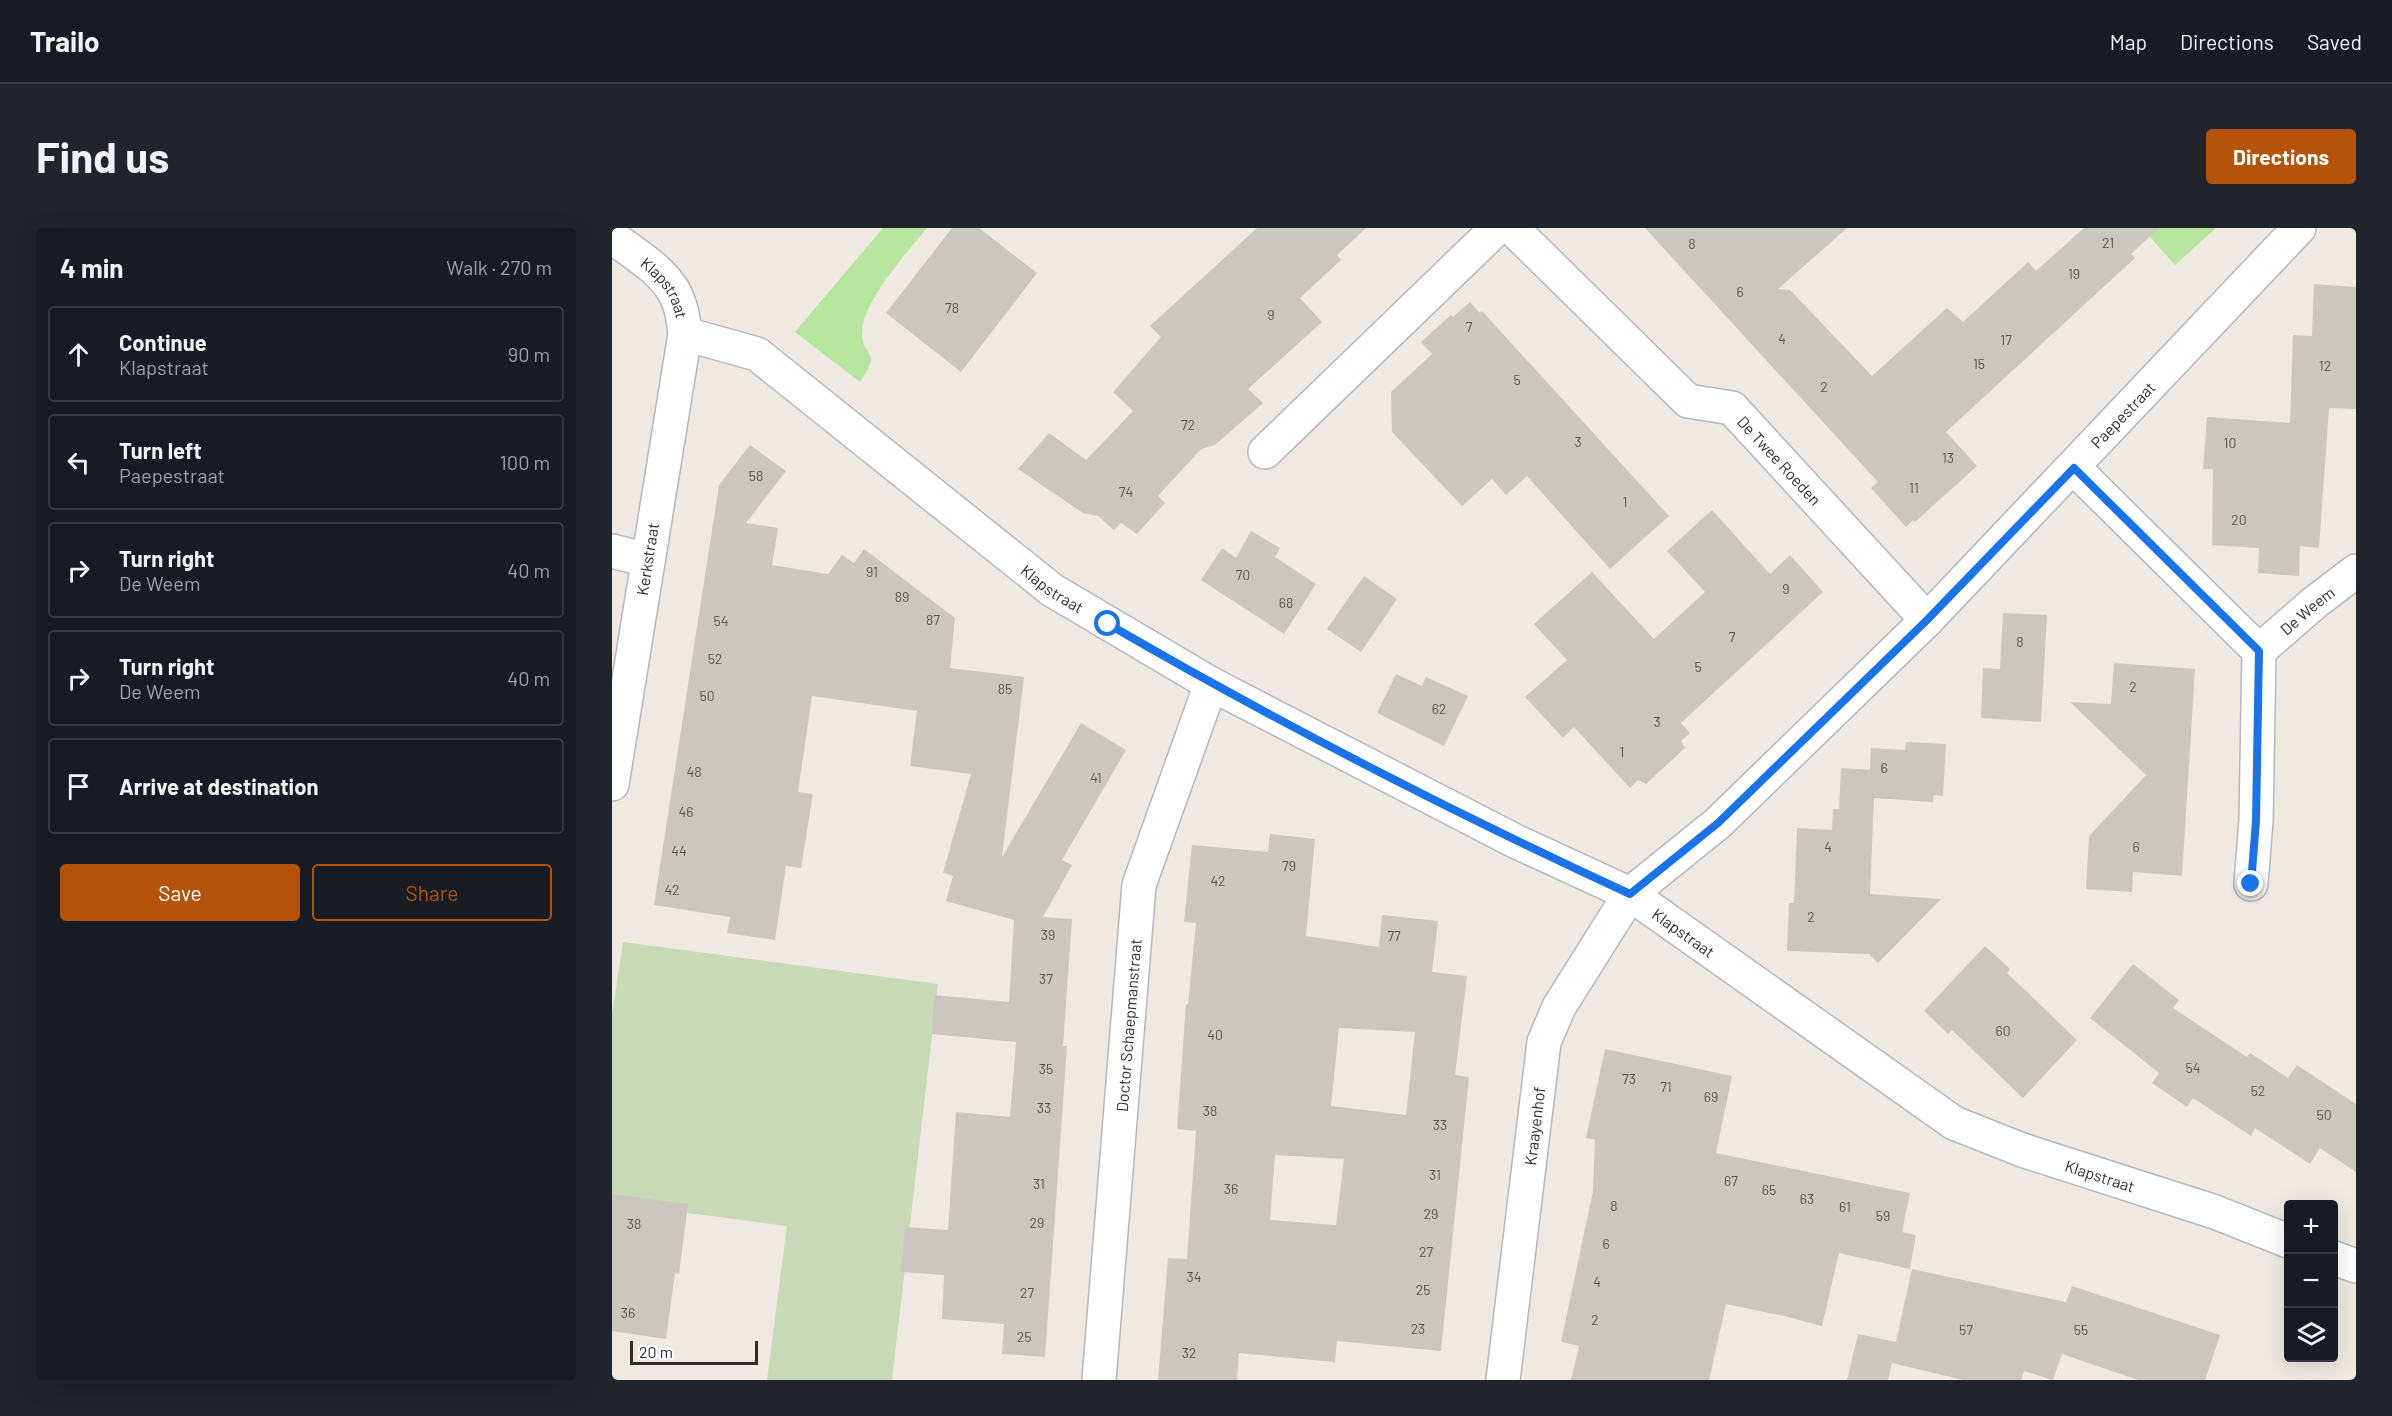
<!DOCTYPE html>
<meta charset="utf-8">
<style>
body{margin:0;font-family:Barlow,sans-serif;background:#20242c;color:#f1f3f6}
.controls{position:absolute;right:18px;bottom:18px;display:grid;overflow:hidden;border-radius:6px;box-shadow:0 6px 24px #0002}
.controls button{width:54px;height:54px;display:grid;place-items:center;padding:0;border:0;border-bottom:2px solid #363941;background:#171b24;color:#f1f3f6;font:30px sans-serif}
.scale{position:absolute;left:18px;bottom:15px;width:128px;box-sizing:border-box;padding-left:6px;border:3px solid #2e2e2e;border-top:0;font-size:16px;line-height:21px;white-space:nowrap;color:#2e2e2e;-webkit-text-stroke:4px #fff;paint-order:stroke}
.stop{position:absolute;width:18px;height:18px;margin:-14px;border:4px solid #1a73e8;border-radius:50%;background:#fff}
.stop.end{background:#1a73e8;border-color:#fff;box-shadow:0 2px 6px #0008}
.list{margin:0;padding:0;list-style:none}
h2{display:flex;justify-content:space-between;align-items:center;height:78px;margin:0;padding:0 24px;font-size:26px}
h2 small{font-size:20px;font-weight:400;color:#9ea1a6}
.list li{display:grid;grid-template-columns:39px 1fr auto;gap:18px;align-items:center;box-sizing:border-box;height:96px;margin:0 12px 12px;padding:0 12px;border:2px solid #363941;border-radius:6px}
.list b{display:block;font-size:22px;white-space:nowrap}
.list p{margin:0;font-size:20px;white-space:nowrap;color:#9ea1a6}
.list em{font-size:20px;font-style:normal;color:#9ea1a6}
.actions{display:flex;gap:12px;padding:18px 24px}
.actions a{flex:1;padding:14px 0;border:2px solid #b45309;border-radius:6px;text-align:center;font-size:21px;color:#b45309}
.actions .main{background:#b45309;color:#fff}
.icon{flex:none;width:33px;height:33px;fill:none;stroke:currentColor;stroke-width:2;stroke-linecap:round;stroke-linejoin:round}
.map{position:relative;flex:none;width:1744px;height:1152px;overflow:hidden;border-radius:6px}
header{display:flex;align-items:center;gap:36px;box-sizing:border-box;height:84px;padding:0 30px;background:#171b24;border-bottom:2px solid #363941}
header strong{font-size:28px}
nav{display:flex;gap:33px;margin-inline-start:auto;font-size:21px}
.intro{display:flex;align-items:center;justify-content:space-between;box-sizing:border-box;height:144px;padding:0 36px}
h1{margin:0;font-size:42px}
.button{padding:15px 27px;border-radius:6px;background:#b45309;color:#fff;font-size:21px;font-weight:700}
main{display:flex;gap:36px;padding:0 36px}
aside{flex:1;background:#171b24;border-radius:6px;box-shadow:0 6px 24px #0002}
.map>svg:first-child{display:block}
.green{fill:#b6e59e}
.cemetery{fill:#c8d9b8}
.building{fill:#cbc7bf;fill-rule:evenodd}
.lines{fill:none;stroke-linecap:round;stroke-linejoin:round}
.minor-casing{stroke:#b4b7c1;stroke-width:36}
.minor{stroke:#fff;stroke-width:33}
.route{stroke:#1a73e8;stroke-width:8}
.labels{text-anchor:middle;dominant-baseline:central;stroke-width:5;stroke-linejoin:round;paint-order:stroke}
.number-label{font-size:14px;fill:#555452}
.street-label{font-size:16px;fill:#2e2e2e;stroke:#fff}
</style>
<header>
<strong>Trailo</strong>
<nav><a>Map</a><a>Directions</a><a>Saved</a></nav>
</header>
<div class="intro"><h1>Find us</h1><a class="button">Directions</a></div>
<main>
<aside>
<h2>4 min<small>Walk · 270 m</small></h2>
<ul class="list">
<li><svg class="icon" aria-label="ahead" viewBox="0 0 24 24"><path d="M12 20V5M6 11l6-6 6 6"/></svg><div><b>Continue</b><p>Klapstraat</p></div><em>90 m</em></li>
<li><svg class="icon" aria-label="left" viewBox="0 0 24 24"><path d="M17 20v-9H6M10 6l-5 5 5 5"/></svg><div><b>Turn left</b><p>Paepestraat</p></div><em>100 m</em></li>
<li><svg class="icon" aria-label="right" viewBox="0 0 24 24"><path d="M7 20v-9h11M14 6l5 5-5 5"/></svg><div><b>Turn right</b><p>De Weem</p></div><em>40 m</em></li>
<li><svg class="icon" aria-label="right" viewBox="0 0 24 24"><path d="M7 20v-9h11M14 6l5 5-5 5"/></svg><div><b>Turn right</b><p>De Weem</p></div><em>40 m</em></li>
<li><svg class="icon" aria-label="arrive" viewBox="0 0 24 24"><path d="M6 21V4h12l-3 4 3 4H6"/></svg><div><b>Arrive at destination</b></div></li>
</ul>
<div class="actions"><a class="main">Save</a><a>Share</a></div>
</aside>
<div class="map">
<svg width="1744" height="1152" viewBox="0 0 1744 1152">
<rect width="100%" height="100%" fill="#efe9e1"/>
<!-- green -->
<g class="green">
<path d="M 271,0 L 315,0 C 294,26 253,70 250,103 C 248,129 272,119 248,154 L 183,104 Z"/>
<path d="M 1530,0 L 1604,0 L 1563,37 Z"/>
</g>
<!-- cemetery -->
<path class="cemetery" d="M 11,714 L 326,756 L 280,1152 L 155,1152 L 175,998 L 0,975 L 0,787 Z"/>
<!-- building -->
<g class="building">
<path d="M 340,0 L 367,0 L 425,45 L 349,144 L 274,85 Z"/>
<path d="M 645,0 L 754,0 L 725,27 L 729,32 L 688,70 L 710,94 L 636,161 L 651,175 L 603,217 L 589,221 L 546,268 L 553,275 L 525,306 L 509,295 L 502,302 L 486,288 L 471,285 L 406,241 L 437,205 L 474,232 L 521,183 L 501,164 L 549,109 L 538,98 Z"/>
<path d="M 1033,0 L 1235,0 L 1166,61 L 1178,62 L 1260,148 L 1335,80 L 1351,94 L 1416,34 L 1424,43 L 1472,0 L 1547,0 L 1519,26 L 1523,30 L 1334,204 L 1365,238 L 1303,294 L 1301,292 L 1294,299 L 1259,260 L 1266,254 Z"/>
<path d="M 1702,56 L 1744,59 L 1744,181 L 1717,180 L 1707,320 L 1688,318 L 1687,348 L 1646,345 L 1647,320 L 1600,317 L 1601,241 L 1591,241 L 1595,189 L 1678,195 L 1681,107 L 1700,108 Z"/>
<path d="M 858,74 L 868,85 L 870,83 L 1057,288 L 998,341 L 915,248 L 894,267 L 880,251 L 850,278 L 780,204 L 779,164 L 820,126 L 809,114 L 839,87 L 841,89 Z"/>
<path d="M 138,217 L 174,243 L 134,295 L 166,300 L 160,337 L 216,346 L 230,327 L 242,335 L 252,321 L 343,390 L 338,440 L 412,449 L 390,629 L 469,495 L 514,522 L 450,632 L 460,637 L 431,689 L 460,691 L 451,818 L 455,818 L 433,1129 L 390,1126 L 392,1096 L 330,1091 L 332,1047 L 289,1044 L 293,999 L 336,1002 L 344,884 L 398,889 L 404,814 L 320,806 L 322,767 L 397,774 L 402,692 L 334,673 L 341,648 L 331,645 L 359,546 L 298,538 L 305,483 L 200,468 L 186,564 L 201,566 L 189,640 L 174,638 L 163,712 L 115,705 L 118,689 L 42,677 L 107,257 Z"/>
<path d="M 1100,282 L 1158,346 L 1178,327 L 1211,364 L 1069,495 L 1078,505 L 1069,513 L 1073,520 L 1034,556 L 1026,552 L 1018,560 L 962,499 L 951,510 L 913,469 L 955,432 L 922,396 L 980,344 L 1042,411 L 1093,364 L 1055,323 Z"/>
<path d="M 639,303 L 668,320 L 663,329 L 704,356 L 672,406 L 589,352 L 610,320 L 624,330 Z"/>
<path d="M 752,348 L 785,371 L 749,424 L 715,401 Z"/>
<path d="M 1391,385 L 1435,387 L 1429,494 L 1369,490 L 1371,440 L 1388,441 Z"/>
<path d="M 1502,435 L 1583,441 L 1570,648 L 1521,644 L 1520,664 L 1474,661 L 1477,608 L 1534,547 L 1458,474 L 1499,476 Z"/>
<path d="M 784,446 L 810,458 L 814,449 L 856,468 L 832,518 L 765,485 Z"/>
<path d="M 1294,514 L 1334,516 L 1331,568 L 1322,567 L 1321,574 L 1262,570 L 1258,666 L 1329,671 L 1266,735 L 1257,726 L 1175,723 L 1177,675 L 1182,675 L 1185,600 L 1220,602 L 1221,581 L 1227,581 L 1229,540 L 1258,542 L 1259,520 L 1293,522 Z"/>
<path d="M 658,606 L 703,611 L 694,708 L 767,719 L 770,687 L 826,693 L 820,744 L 855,748 L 843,847 L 857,849 L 829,1123 L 725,1113 L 723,1134 L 627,1125 L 625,1152 L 546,1152 L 556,1030 L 575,1031 L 584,903 L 565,901 L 574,776 L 576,777 L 584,695 L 572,694 L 580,617 L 656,624 ZM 727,800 L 803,804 L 794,887 L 719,878 ZM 663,927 L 732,931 L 724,997 L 658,992 Z"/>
<path d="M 1373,718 L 1398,741 L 1395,745 L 1465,812 L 1411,870 L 1340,802 L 1336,806 L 1312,783 Z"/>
<path d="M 1521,736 L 1567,772 L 1561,780 L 1635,829 L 1638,825 L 1676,850 L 1685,837 L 1744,876 L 1744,944 L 1708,920 L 1698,936 L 1643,900 L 1639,908 L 1581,870 L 1575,879 L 1540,855 L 1547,845 L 1478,790 Z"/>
<path d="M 993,821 L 1120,848 L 1104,925 L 1298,965 L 1290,1004 L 1304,1007 L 1298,1041 L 1227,1025 L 1210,1098 L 1172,1088 L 1114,1076 L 1097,1152 L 959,1152 L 967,1118 L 949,1114 L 981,963 L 983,912 L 974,910 Z"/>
<path d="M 0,966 L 76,976 L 67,1046 L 63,1045 L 54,1111 L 0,1103 Z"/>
<path d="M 1300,1041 L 1454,1074 L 1460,1058 L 1608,1107 L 1593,1152 L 1526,1152 L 1450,1126 L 1441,1152 L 1412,1143 L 1409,1152 L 1351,1152 L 1280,1135 L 1276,1152 L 1235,1152 L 1246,1106 L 1284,1114 Z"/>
</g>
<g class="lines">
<!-- minor casing -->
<g class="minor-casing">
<g id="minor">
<path id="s1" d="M 900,0 L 1076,173 L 1120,180 L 1315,392"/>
<path id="s2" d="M 0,9 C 25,28 59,46 68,78 C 71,87 72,97 73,106 L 0,556"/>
<path id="s3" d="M 73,106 L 145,126 L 440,362 L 599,456 L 903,613 L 1018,666 L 1342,895 L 1410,922 L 1603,984 L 1676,1013"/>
<path d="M 653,224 L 885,0"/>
<path d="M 1462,240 L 1647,423 L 1644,593 L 1639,656"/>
<path d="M 0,323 L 35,332"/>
<path id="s4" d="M 1647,423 L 1702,375 L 1744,343"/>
<path d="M 1722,1030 L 1744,1038"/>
<path id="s5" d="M 487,1152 L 527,657 L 599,456"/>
<path id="s6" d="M 891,1152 L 932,814 L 947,779 L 1018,666 L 1106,595 L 1315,392 L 1687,0"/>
</g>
</g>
<!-- minor -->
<use href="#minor" class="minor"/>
</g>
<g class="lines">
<!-- route -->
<path class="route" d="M 496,396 C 665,494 840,584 1018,666 L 1106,595 L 1315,392 L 1462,240 L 1647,423 L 1644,593 L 1639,656"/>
</g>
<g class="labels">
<!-- number labels -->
<g class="number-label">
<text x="1496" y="14">21</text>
<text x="1080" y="15">8</text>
<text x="1462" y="45">19</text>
<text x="1128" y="63">6</text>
<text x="340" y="79">78</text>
<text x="659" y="86">9</text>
<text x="857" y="98">7</text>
<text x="1170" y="110">4</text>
<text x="1394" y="111">17</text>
<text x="1367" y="135">15</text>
<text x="1713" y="137">12</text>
<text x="905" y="151">5</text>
<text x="1212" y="158">2</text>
<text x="576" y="196">72</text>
<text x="966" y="213">3</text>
<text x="1618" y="214">10</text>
<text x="1336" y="229">13</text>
<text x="144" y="247">58</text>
<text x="1302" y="259">11</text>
<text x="514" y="263">74</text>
<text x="1013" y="273">1</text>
<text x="1627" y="291">20</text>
<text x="260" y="343">91</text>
<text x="631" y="346">70</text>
<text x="1174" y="360">9</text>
<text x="290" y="368">89</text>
<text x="674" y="374">68</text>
<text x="321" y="391">87</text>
<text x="109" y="392">54</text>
<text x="1120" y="408">7</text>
<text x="1408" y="413">8</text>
<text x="103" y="430">52</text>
<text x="1086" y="438">5</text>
<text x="1521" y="458">2</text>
<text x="393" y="460">85</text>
<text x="95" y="467">50</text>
<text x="827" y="480">62</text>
<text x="1045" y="493">3</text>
<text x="1010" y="523">1</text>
<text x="1272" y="539">6</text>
<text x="82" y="543">48</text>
<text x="484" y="549">41</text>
<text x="74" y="583">46</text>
<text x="1216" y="618">4</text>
<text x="1524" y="618">6</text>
<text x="67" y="622">44</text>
<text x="677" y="637">79</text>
<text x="606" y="652">42</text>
<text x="60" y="661">42</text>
<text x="1199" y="688">2</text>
<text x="436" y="706">39</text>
<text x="782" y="707">77</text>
<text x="434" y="750">37</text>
<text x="1391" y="802">60</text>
<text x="603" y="806">40</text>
<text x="1581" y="839">54</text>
<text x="434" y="840">35</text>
<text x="1017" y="850">73</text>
<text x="1054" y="858">71</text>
<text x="1646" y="862">52</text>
<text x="1099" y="868">69</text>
<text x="432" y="879">33</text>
<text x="598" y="882">38</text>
<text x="1712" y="886">50</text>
<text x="828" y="896">33</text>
<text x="823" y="946">31</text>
<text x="1119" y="952">67</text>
<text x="427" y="955">31</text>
<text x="619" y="960">36</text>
<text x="1157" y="961">65</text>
<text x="1195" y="970">63</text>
<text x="1002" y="977">8</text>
<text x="1233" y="978">61</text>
<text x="819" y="985">29</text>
<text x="1271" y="987">59</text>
<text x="425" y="994">29</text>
<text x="22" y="995">38</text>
<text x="994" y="1015">6</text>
<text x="814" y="1023">27</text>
<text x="582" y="1048">34</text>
<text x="985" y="1053">4</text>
<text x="811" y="1061">25</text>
<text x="415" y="1064">27</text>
<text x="16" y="1084">36</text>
<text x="983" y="1091">2</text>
<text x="806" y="1100">23</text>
<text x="1354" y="1101">57</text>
<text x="1469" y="1101">55</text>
<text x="412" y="1108">25</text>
<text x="577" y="1124">32</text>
</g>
<!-- street labels -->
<g class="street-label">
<text stroke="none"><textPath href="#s2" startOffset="75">Klapstraat</textPath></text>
<text stroke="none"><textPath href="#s6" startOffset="1200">Paepestraat</textPath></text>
<text stroke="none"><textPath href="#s1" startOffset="362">De Twee Roeden</textPath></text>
<text transform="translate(35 331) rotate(-81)">Kerkstraat</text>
<text stroke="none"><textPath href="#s3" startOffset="452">Klapstraat</textPath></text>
<text stroke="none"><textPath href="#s4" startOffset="63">De Weem</textPath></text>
<text stroke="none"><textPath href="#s3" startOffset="1172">Klapstraat</textPath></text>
<text stroke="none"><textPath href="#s5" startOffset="356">Doctor Schaepmanstraat</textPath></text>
<text stroke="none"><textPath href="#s6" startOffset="256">Kraayenhof</textPath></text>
<text stroke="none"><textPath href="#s3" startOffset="1658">Klapstraat</textPath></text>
</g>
</g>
</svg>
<div class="controls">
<button>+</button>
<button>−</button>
<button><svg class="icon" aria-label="layers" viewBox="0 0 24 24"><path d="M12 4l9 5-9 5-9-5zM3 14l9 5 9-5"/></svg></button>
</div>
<div class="scale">20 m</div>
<div class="stop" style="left:496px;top:396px"></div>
<div class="stop end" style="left:1639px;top:656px"></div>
</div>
</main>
